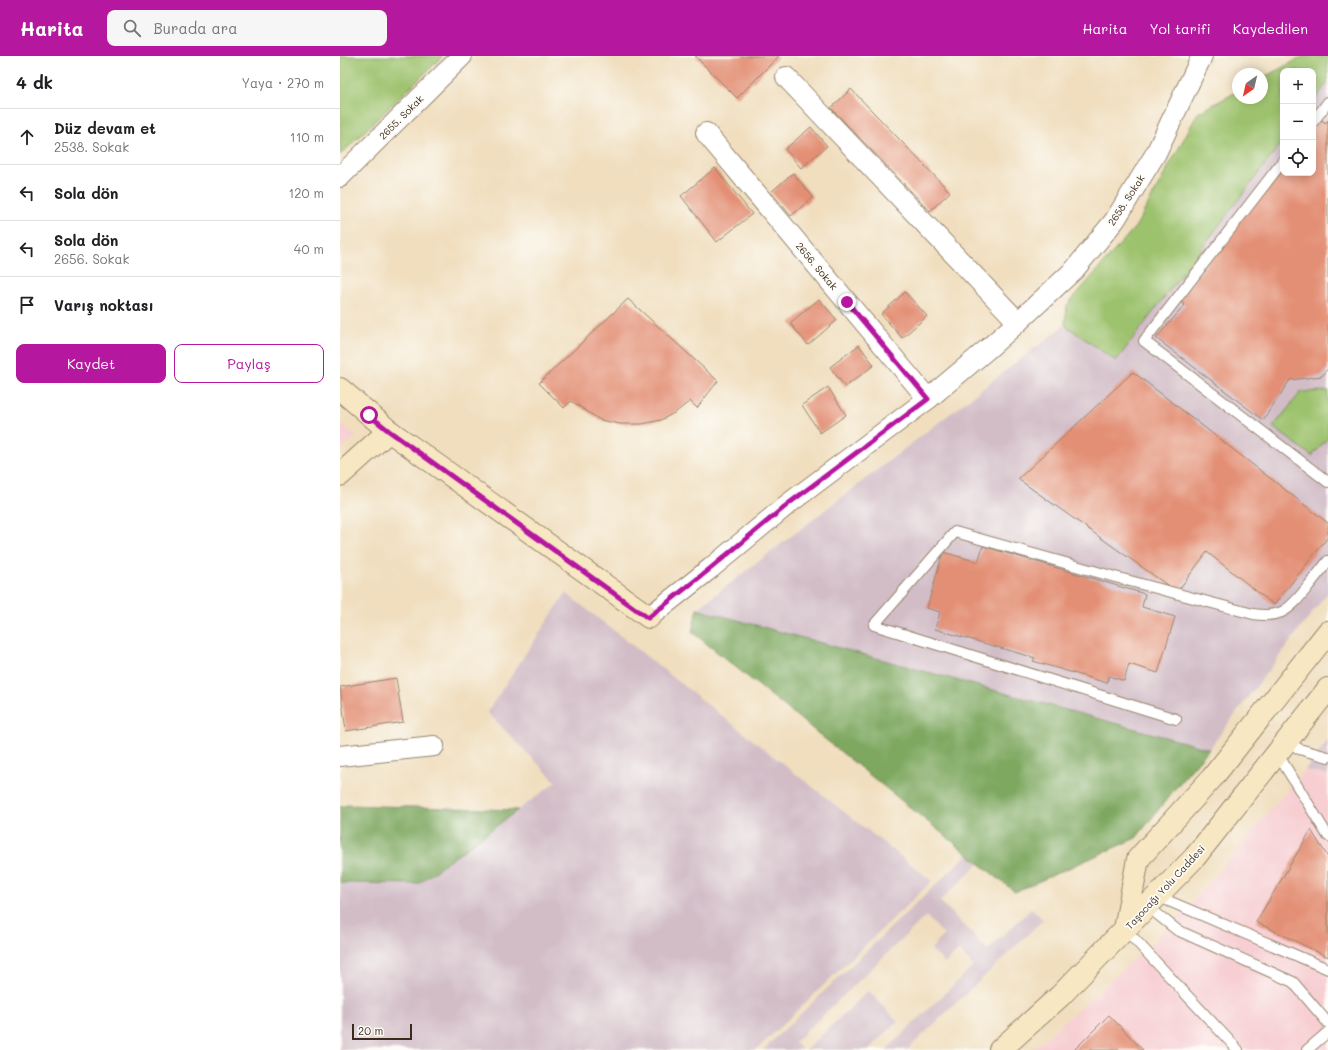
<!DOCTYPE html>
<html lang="tr">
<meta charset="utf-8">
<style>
body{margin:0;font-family:Mali,sans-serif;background:#f6f6f6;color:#202124}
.controls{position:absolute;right:12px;top:12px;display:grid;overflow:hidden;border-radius:8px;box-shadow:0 2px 10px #0003}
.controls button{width:36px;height:36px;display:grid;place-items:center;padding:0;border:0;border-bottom:1px solid #e0e0e0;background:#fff;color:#202124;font:20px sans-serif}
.compass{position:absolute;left:892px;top:12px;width:36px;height:36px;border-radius:50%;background:#fff;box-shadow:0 2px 10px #0003;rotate:214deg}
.scale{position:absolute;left:12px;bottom:10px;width:60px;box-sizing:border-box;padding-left:4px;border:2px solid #3b2a1e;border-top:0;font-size:11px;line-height:14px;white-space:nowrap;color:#3b2a1e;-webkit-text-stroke:3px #fdfcf7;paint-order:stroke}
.stop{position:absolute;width:12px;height:12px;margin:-9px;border:3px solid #b5179e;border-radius:50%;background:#fff}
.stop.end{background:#b5179e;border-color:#fff;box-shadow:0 1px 4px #0008}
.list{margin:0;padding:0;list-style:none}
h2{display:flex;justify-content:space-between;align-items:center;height:52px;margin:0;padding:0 16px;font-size:17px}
h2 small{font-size:13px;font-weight:400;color:#757577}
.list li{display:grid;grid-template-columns:26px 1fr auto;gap:12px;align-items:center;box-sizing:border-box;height:56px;padding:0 16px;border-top:1px solid #e0e0e0}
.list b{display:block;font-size:15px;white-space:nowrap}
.list p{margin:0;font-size:13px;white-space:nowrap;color:#757577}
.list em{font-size:13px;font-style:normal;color:#757577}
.actions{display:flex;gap:8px;padding:12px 16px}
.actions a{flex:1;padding:9px 0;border:1px solid #b5179e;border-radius:8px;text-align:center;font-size:14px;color:#b5179e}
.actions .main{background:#b5179e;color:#fff}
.icon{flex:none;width:22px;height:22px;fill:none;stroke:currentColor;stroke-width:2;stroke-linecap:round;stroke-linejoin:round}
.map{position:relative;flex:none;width:988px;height:994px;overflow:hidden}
header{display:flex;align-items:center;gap:24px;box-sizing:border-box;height:56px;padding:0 20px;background:#b5179e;color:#fff}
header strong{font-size:19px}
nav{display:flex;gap:22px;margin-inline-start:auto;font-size:14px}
.search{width:280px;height:36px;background:#f6f6f6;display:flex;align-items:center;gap:10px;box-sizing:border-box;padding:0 14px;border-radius:8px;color:#757577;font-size:15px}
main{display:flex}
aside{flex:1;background:#fff}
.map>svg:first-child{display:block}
.built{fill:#f7cfd3}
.industrial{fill:#d2bdc7}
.green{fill:#9dc26d;stroke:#6c7646}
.forest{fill:#7ea860;stroke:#5c693f}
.building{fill:#e38f74}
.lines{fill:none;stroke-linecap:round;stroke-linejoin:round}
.lane-casing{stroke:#96846e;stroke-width:12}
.street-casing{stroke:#96846e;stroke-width:22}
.secondary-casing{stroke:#96846e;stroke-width:24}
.lane{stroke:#fff;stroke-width:10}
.street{stroke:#fff;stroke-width:20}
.secondary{stroke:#f7e8c3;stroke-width:22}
.route{stroke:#b5179e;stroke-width:5}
.labels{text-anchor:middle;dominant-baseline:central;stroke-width:3.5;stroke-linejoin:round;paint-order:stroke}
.street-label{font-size:10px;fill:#3b2a1e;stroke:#fdfcf7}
</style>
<header>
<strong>Harita</strong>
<div class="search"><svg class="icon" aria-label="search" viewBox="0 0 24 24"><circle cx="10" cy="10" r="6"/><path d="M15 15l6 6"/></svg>Burada ara</div>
<nav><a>Harita</a><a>Yol tarifi</a><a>Kaydedilen</a></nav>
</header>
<main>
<aside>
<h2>4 dk<small>Yaya · 270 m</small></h2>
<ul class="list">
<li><svg class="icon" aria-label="ahead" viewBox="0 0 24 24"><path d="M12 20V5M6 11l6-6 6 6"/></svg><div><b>Düz devam et</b><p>2538. Sokak</p></div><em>110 m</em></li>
<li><svg class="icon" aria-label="left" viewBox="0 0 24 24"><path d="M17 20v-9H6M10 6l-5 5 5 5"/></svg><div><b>Sola dön</b></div><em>120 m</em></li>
<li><svg class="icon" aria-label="left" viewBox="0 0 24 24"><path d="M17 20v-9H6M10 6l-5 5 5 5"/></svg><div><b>Sola dön</b><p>2656. Sokak</p></div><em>40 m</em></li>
<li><svg class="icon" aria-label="arrive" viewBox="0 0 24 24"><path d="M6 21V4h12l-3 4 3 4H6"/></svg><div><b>Varış noktası</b></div></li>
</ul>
<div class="actions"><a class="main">Kaydet</a><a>Paylaş</a></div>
</aside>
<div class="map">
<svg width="988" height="994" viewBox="0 0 988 994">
<rect width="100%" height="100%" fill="#fdfcf7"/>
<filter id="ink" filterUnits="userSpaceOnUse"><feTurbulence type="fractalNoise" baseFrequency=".025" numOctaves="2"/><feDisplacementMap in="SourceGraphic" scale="8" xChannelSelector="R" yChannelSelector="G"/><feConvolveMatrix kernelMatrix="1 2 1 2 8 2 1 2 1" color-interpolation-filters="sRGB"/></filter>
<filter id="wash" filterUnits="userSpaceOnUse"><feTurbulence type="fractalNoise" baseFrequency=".012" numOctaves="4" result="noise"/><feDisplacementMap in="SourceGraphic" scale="16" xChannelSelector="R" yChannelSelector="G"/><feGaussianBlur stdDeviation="0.9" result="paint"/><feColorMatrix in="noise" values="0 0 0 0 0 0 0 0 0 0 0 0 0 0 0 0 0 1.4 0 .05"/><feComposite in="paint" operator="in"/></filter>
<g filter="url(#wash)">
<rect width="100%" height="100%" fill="#f0debe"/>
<!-- built -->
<g class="built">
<path d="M 0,366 L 16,381 L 0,393 Z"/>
<path d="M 965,714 L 988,719 L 988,994 L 692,994 L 768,927 L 841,859 Z"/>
</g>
<!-- industrial -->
<g class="industrial">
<path d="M 988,26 L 988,536 L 869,693 L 357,553 L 725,269 L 776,305 L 943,85 L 943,117 L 973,117 L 973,46 Z"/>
<path d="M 226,537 L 592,825 L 416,994 L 0,994 L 0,827 L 78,828 L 216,726 L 147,656 Z"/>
<path d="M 988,684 L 988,719 L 965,714 Z"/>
<path d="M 634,792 L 644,803 L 600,845 L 648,894 L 692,852 L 703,864 L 567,994 L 546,994 L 633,910 L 619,894 L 605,907 L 591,893 L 604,879 L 586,860 L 455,986 L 462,994 L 423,994 Z"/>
<path d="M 528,935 L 558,965 L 528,994 L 466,994 Z"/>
</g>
<!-- green -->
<g class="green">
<path d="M 0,0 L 103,0 L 0,99 Z"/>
<path d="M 964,0 L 988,0 L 988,26 L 973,46 L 973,15 L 943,15 L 943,85 L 776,305 L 725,269 L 727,249 L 796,170 L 858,57 L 898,35 L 898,42 L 922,42 L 922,22 Z"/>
<path d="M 988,334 L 988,382 L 972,400 L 933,371 L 961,336 L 987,335 Z"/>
</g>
<!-- forest -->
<g class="forest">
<path d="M 357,553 L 869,693 L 838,729 L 796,782 L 675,836 L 352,576 Z"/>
<path d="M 7,749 L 178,754 L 78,828 L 0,827 L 0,751 Z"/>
</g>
<g id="blocks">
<!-- building -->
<g class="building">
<path d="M 355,0 L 439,0 L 397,42 Z"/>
<path d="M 511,33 L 610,136 L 590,155 L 491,52 Z"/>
<path d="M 978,62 L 986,67 L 988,64 L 988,312 L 982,320 L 950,324 L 923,364 L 816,282 L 845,249 L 839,244 L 943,108 L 943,117 L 973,117 L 973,68 Z"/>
<path d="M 471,71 L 487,90 L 461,112 L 445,93 Z"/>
<path d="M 375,112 L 412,158 L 377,186 L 341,140 Z"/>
<path d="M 453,117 L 473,141 L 451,160 L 431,136 Z"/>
<path d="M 565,236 L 587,260 L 562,282 L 541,258 Z"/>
<path d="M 288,243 L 378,325 L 357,352 L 350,345 L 336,356 L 321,364 L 302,368 L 280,368 L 260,364 L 231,345 L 224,352 L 199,327 Z"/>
<path d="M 479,243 L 497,264 L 468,289 L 450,267 Z"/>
<path d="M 519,289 L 534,309 L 505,331 L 490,311 Z"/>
<path d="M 793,316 L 988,467 L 988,481 L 934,549 L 867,496 L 837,536 L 678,423 Z"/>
<path d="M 488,331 L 506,359 L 480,377 L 462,349 Z"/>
<path d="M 643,490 L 805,538 L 802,551 L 835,561 L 818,617 L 789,608 L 784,625 L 769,620 L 767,627 L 693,605 L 695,602 L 595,573 L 600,556 L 587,552 L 603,496 L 638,506 Z"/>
<path d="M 56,622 L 63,666 L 6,675 L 0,631 Z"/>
<path d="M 971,774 L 988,801 L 988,901 L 916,866 Z"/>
<path d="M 769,959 L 803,994 L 734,994 Z"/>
</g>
</g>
</g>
<g filter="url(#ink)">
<use href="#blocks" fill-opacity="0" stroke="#96846e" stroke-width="1"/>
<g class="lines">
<!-- lane casing -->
<g class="lane-casing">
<g id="lane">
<path d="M 973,66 L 988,46"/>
<path d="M 943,105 L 804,285 L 988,426"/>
<path d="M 836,663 L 534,569 L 615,476 L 775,521 L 913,558 C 942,562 949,554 966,533 C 974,523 981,514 988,505"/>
<path d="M 948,685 L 959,693 L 988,701"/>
<path d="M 937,697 L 988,780"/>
<path d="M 817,840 L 988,913"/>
<path d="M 807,850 L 837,874 L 953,926 L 988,967"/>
<path d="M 785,873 L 898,994"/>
<path d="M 967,994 L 988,976"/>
</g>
</g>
<!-- street casing -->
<g class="street-casing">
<g id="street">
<path d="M 366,77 L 588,343"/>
<path d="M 0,121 L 122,0"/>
<path d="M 678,266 L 734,214 L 775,164 L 816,97 L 862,0"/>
<path d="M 309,561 L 371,512 L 448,448 L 588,343 L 650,291 L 678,266 L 446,21"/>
<path d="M 0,700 L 94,690"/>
</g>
</g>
<!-- secondary casing -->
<g class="secondary-casing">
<g id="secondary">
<path d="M 0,333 L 49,375 L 309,561"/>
<path d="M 0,419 L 49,375"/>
<path d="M 785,873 L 798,803 L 872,722 L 988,576"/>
<path d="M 660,994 L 720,940 L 855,801 L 988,633"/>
</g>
</g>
<!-- lane -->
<use href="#lane" class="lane"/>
<!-- street -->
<use href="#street" class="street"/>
<!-- secondary -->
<use href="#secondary" class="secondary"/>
</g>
</g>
<g class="lines" filter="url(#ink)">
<!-- route -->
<path class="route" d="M 29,359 L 49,375 L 308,562 L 371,512 L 448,448 L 588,343 L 507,246"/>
</g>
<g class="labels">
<!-- street labels -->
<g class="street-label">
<text transform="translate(61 61) rotate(-45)">2655. Sokak</text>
<text transform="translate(786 144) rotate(-57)">2658. Sokak</text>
<text transform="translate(477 210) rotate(50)">2656. Sokak</text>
<text transform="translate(825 831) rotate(-47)">Taşocağı Yolu Caddesi</text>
</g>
</g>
</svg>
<div class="controls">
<button>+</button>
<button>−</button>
<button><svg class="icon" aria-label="locate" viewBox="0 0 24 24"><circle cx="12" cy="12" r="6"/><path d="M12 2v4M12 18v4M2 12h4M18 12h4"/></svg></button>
</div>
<svg class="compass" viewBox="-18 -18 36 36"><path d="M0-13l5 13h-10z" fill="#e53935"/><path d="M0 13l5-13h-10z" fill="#757577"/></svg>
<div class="scale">20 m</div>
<div class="stop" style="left:29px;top:359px"></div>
<div class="stop end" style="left:507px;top:246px"></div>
</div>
</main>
